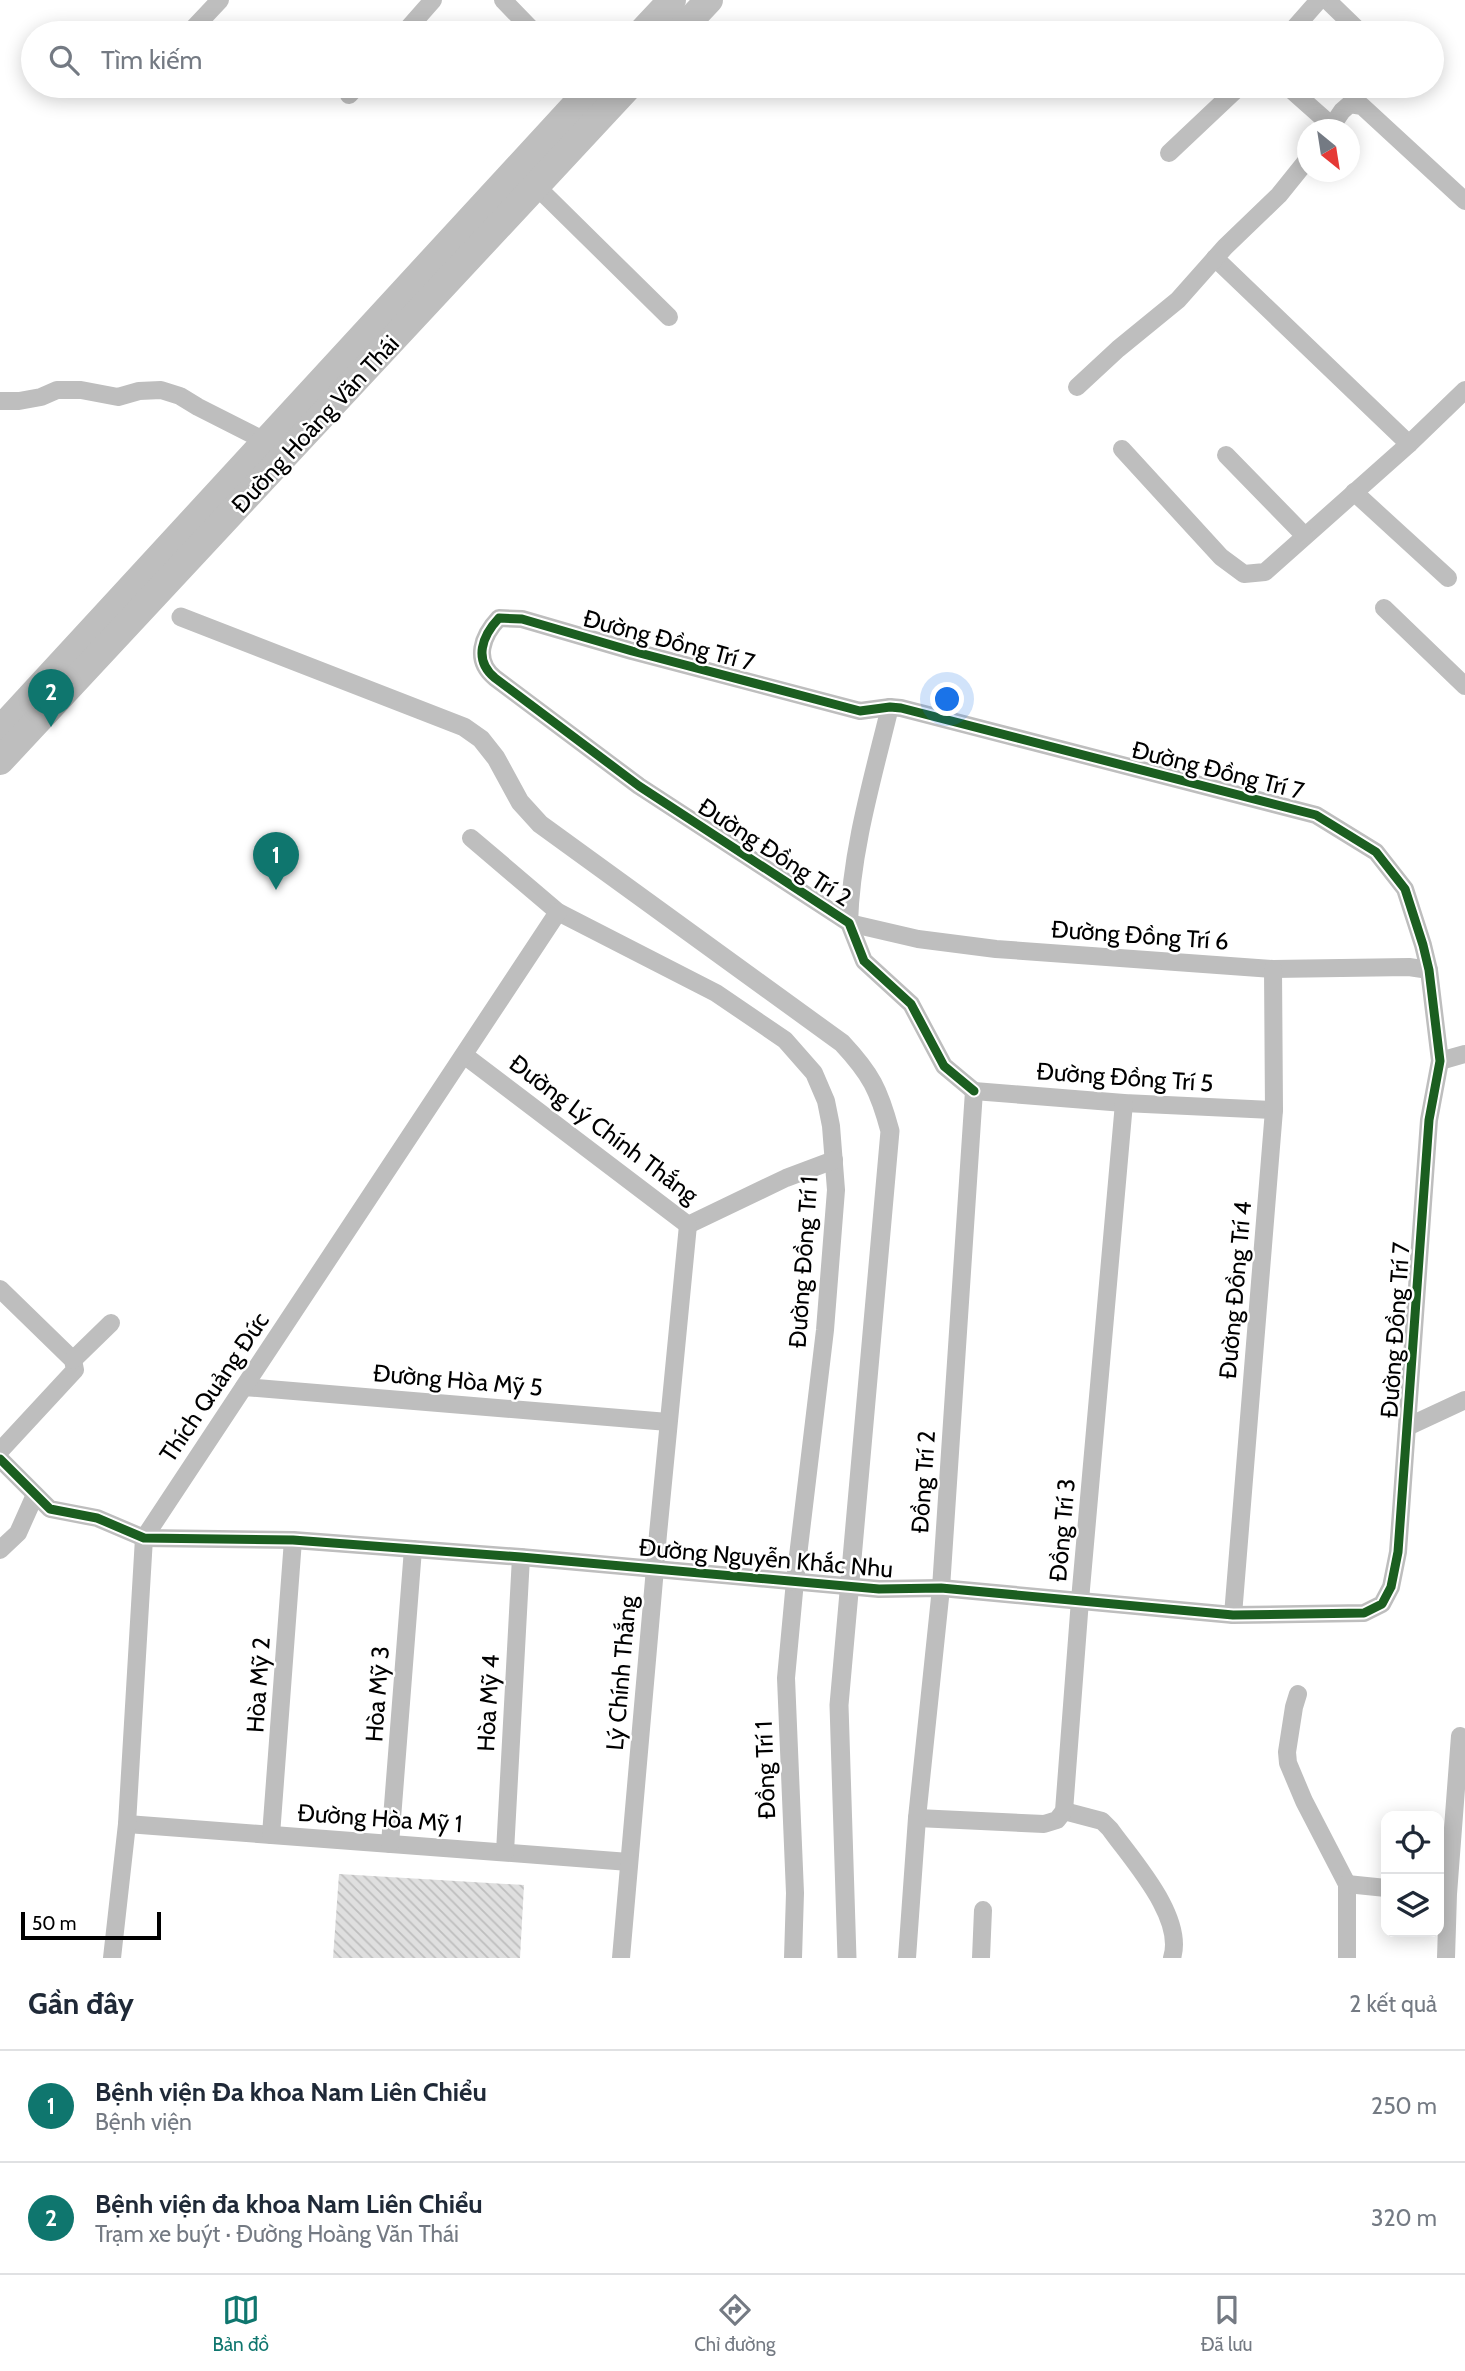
<!DOCTYPE html>
<html lang="vi">
<meta charset="utf-8">
<style>
body{margin:0;font-family:Cabin,sans-serif;background:#f2f2f3;color:#1f2937}
.controls{position:absolute;right:21px;bottom:21px;display:grid;overflow:hidden;border-radius:14px;box-shadow:0 4px 18px #0003}
.controls button{width:63px;height:63px;display:grid;place-items:center;padding:0;border:0;border-bottom:2px solid #e0e1e3;background:#fff;color:#1f2937;font:35px sans-serif}
.compass{position:absolute;left:1297px;top:119px;width:63px;height:63px;border-radius:50%;background:#fff;box-shadow:0 4px 18px #0003;rotate:150deg}
.scale{position:absolute;left:21px;bottom:18px;width:140px;box-sizing:border-box;padding-left:7px;border:4px solid #000;border-top:0;font-size:19px;line-height:24px;white-space:nowrap;color:#000;-webkit-text-stroke:5px #fff;paint-order:stroke}
.you{position:absolute;left:948px;top:700px;width:24px;height:24px;margin:-18px;border:5px solid #fff;border-radius:50%;background:#1a73e8;box-shadow:0 0 0 10px #1a73e833}
.badge{display:grid;place-items:center;width:46px;height:46px;border-radius:50%;background:#0f766e;color:#fff;font-size:23px;font-weight:700}
.pin{position:absolute;translate:-50% -58px;filter:drop-shadow(0 2px 4px #0008)}
.pin::after{content:'';position:absolute;top:37px;width:24px;height:21px;background:inherit;clip-path:polygon(0 0,100% 0,50% 100%)}
.list{margin:0;padding:0;list-style:none}
h2{display:flex;justify-content:space-between;align-items:center;height:91px;margin:0;padding:0 28px;font-size:30px}
h2 small{font-size:23px;font-weight:400;color:#747a83}
.list li{display:grid;grid-template-columns:46px 1fr auto;gap:21px;align-items:center;box-sizing:border-box;height:112px;padding:0 28px;border-top:2px solid #e0e1e3}
.list b{display:block;font-size:26px;white-space:nowrap}
.list p{margin:0;font-size:23px;white-space:nowrap;color:#747a83}
.list em{font-size:23px;font-style:normal;color:#747a83}
.icon{flex:none;width:38px;height:38px;fill:none;stroke:currentColor;stroke-width:2;stroke-linecap:round;stroke-linejoin:round}
.map{position:relative;flex:none;width:1465px;height:1958px;overflow:hidden}
.search{position:absolute;background:#fff;box-shadow:0 4px 18px #0003;left:21px;right:21px;top:21px;height:77px;display:flex;align-items:center;gap:18px;box-sizing:border-box;padding:0 24px;border-radius:38px;color:#747a83;font-size:26px}
.sheet{height:315px;background:#fff}
nav{display:flex;justify-content:space-around;align-items:center;box-sizing:border-box;height:98px;border-top:2px solid #e0e1e3;background:#fff;font-size:19px;color:#747a83}
nav a{display:grid;justify-items:center;gap:4px}
nav .on{color:#0f766e}
.map>svg:first-child{display:block}
.lines{fill:none;stroke-linecap:round;stroke-linejoin:round}
.canal{stroke:#bfbfbf;stroke-width:19}
.building{fill:url(#building-back-hatch)}
.street{stroke:#bebebe;stroke-width:18}
.primary{stroke:#bebebe;stroke-width:28}
.cycleway-casing{stroke:#fff;stroke-width:13}
.cycleway{stroke:#1b5e20;stroke-width:9}
.labels{text-anchor:middle;dominant-baseline:central;stroke-width:5;stroke-linejoin:round;paint-order:stroke}
.street-label{font-size:24px;fill:#000;stroke:#fff}
</style>
<div class="map">
<svg width="1465" height="1958" viewBox="0 0 1465 1958">
<defs>
<pattern id="building-back-hatch" width="6" height="6" patternUnits="userSpaceOnUse" patternTransform="scale(1.75)"><rect width="6" height="6" fill="#dfdfdf"/><path d="M-1 5l2 2M0 0l6 6M5-1l2 2" fill="none" stroke="#bebebe"/></pattern>
</defs>
<rect width="100%" height="100%" fill="#fff"/>
<g class="lines">
<!-- canal -->
<path class="canal" d="M 181,617 L 464,727 L 481,739 L 496,758 L 520,802 L 540,824 L 842,1043 C 871,1074 879,1090 890,1131 L 839,1705 L 847,1958"/>
</g>
<!-- building -->
<path class="building" d="M 339,1874 L 524,1885 L 520,1958 L 333,1958 Z"/>
<g class="lines">
<!-- street -->
<g class="street">
<path d="M 503,0 L 535,33"/>
<path d="M 1327,0 L 1361,33"/>
<path d="M 189,33 L 220,0"/>
<path d="M 404,33 L 433,0"/>
<path d="M 1290,33 L 1319,0"/>
<path d="M 1287,86 L 1332,126"/>
<path d="M 349,95 L 357,86"/>
<path d="M 1329,130 L 1342,111 L 1350,104 L 1362,106 L 1465,201"/>
<path d="M 1169,153 L 1240,86"/>
<path d="M 536,186 L 669,317"/>
<path d="M 1215,258 L 1409,444"/>
<path d="M 1077,387 L 1118,349 L 1178,300 L 1225,247 L 1279,195 L 1308,159"/>
<path d="M 0,401 L 19,401 L 41,397 L 57,390 L 81,390 L 118,397 L 139,391 L 161,390 L 180,396 L 198,407 L 265,441"/>
<path d="M 1122,449 L 1221,557 L 1244,574 L 1265,572 L 1409,444 L 1465,390"/>
<path d="M 1226,455 L 1304,535"/>
<path d="M 1354,492 L 1448,578"/>
<path d="M 1384,608 L 1465,686"/>
<path d="M 471,838 L 558,912 L 716,993 L 785,1040 L 814,1073 L 826,1101 L 831,1126 L 836,1190 L 825,1330 L 795,1581 L 786,1678 L 795,1893 L 793,1958"/>
<path d="M 849,923 L 918,939 L 996,949 L 1273,969 L 1409,967 L 1429,970"/>
<path d="M 849,923 C 851,851 873,777 890,707"/>
<path d="M 464,1055 L 688,1225"/>
<path d="M 1440,1061 L 1465,1054"/>
<path d="M 974,1091 L 1124,1103 L 1274,1110"/>
<path d="M 688,1225 L 786,1178 L 834,1160"/>
<path d="M 0,1289 L 73,1360 L 75,1370 L 0,1451"/>
<path d="M 73,1360 L 111,1323"/>
<path d="M 244,1387 L 668,1422"/>
<path d="M 1407,1427 L 1465,1400"/>
<path d="M 0,1459 L 50,1509 L 97,1518 L 144,1538 L 293,1540 L 521,1557 L 879,1589 L 941,1588 L 1233,1615 L 1364,1613 L 1382,1604 L 1391,1587 L 1398,1552 L 1429,1120 L 1440,1061 L 1429,970 L 1423,945 L 1405,889 L 1376,852 L 1316,815 L 901,708 L 890,707 L 860,711 L 632,651 L 522,619 L 499,618 C 482,636 473,660 495,678 L 639,786 L 849,923 L 864,961 L 911,1004 L 944,1066 L 974,1091"/>
<path d="M 0,1550 L 18,1533 L 35,1495"/>
<path d="M 1233,1615 L 1274,1110 L 1273,969"/>
<path d="M 1298,1694 L 1294,1707 L 1287,1752 L 1288,1763 L 1304,1801 L 1347,1884 L 1347,1958"/>
<path d="M 1064,1811 L 1102,1821 L 1110,1829 C 1132,1860 1185,1917 1172,1958"/>
<path d="M 917,1818 L 1044,1824 L 1057,1820 L 1064,1811 L 1080,1600 L 1124,1103"/>
<path d="M 127,1824 L 629,1862"/>
<path d="M 271,1835 L 293,1540"/>
<path d="M 390,1844 L 413,1549"/>
<path d="M 505,1852 L 521,1557"/>
<path d="M 1347,1884 L 1386,1888"/>
<path d="M 112,1958 L 127,1824 L 144,1538 L 558,912"/>
<path d="M 621,1958 L 658,1534 L 688,1225"/>
<path d="M 907,1958 L 917,1818 L 941,1588 L 974,1091"/>
<path d="M 981,1958 L 983,1910"/>
<path d="M 1446,1958 L 1448,1894 L 1460,1736"/>
</g>
<!-- primary -->
<g class="primary">
<path d="M 641,33 L 672,0"/>
<path d="M 678,33 L 709,0"/>
<path d="M 0,730 L 593,86"/>
<path d="M 0,761 L 629,86"/>
</g>
<!-- cycleway casing -->
<g class="cycleway-casing">
<path id="cycleway" d="M 0,1459 L 50,1509 L 97,1518 L 144,1538 L 293,1540 L 521,1557 L 879,1589 L 941,1588 L 1233,1615 L 1364,1613 L 1382,1604 L 1391,1587 L 1398,1552 L 1429,1120 L 1440,1061 L 1429,970 L 1423,945 L 1405,889 L 1376,852 L 1316,815 L 901,708 L 890,707 L 860,711 L 632,651 L 522,619 L 499,618 C 482,636 473,660 495,678 L 639,786 L 849,923 L 864,961 L 911,1004 L 944,1066 L 974,1091"/>
</g>
<!-- cycleway -->
<use href="#cycleway" class="cycleway"/>
</g>
<g class="labels">
<!-- street labels -->
<g class="street-label">
<text transform="translate(315 424) rotate(-47)">Đường Hoàng Văn Thái</text>
<text transform="translate(669 640) rotate(15)">Đường Đồng Trí 7</text>
<text transform="translate(1218 770) rotate(14)">Đường Đồng Trí 7</text>
<text transform="translate(775 852) rotate(33)">Đường Đồng Trí 2</text>
<text transform="translate(1140 935) rotate(4)">Đường Đồng Trí 6</text>
<text transform="translate(1125 1077) rotate(4)">Đường Đồng Trí 5</text>
<text transform="translate(604 1129) rotate(37)">Đường Lý Chính Thắng</text>
<text transform="translate(803 1262) rotate(-86)">Đường Đồng Trí 1</text>
<text transform="translate(1235 1290) rotate(-85)">Đường Đồng Trí 4</text>
<text transform="translate(1395 1330) rotate(-86)">Đường Đồng Trí 7</text>
<text transform="translate(458 1380) rotate(5)">Đường Hòa Mỹ 5</text>
<text transform="translate(214 1387) rotate(-56)">Thích Quảng Đức</text>
<text transform="translate(923 1482) rotate(-86)">Đồng Trí 2</text>
<text transform="translate(1062 1530) rotate(-85)">Đồng Trí 3</text>
<text transform="translate(766 1558) rotate(5)">Đường Nguyễn Khắc Nhu</text>
<text transform="translate(621 1673) rotate(-85)">Lý Chính Thắng</text>
<text transform="translate(258 1685) rotate(-86)">Hòa Mỹ 2</text>
<text transform="translate(377 1694) rotate(-86)">Hòa Mỹ 3</text>
<text transform="translate(488 1703) rotate(-87)">Hòa Mỹ 4</text>
<text transform="translate(765 1770) rotate(-92)">Đồng Trí 1</text>
<text transform="translate(380 1818) rotate(4)">Đường Hòa Mỹ 1</text>
</g>
</g>
</svg>
<div class="controls">
<button><svg class="icon" aria-label="locate" viewBox="0 0 24 24"><circle cx="12" cy="12" r="6"/><path d="M12 2v4M12 18v4M2 12h4M18 12h4"/></svg></button>
<button><svg class="icon" aria-label="layers" viewBox="0 0 24 24"><path d="M12 4l9 5-9 5-9-5zM3 14l9 5 9-5"/></svg></button>
</div>
<svg class="compass" viewBox="-18 -18 36 36"><path d="M0-13l5 13h-10z" fill="#e53935"/><path d="M0 13l5-13h-10z" fill="#747a83"/></svg>
<div class="scale">50 m</div>
<div class="you"></div>
<div class="pin badge" style="left:276px;top:890px">1</div>
<div class="pin badge" style="left:51px;top:727px">2</div>
<div class="search"><svg class="icon" aria-label="search" viewBox="0 0 24 24"><circle cx="10" cy="10" r="6"/><path d="M15 15l6 6"/></svg>Tìm kiếm</div>
</div>
<section class="sheet">
<h2>Gần đây<small>2 kết quả</small></h2>
<ul class="list">
<li><span class="badge">1</span><div><b>Bệnh viện Đa khoa Nam Liên Chiểu</b><p>Bệnh viện</p></div><em>250 m</em></li>
<li><span class="badge">2</span><div><b>Bệnh viện đa khoa Nam Liên Chiểu</b><p>Trạm xe buýt · Đường Hoàng Văn Thái</p></div><em>320 m</em></li>
</ul>
</section>
<nav>
<a class="on"><svg class="icon" aria-label="map" viewBox="0 0 24 24"><path d="M3 6l6-2 6 2 6-2v14l-6 2-6-2-6 2zM9 4v14M15 6v14"/></svg>Bản đồ</a>
<a><svg class="icon" aria-label="directions" viewBox="0 0 24 24"><path d="M12 3l9 9-9 9-9-9zM9 14v-3h6M13 9l2 2-2 2"/></svg>Chỉ đường</a>
<a><svg class="icon" aria-label="saved" viewBox="0 0 24 24"><path d="M7 4h10v16l-5-4-5 4z"/></svg>Đã lưu</a>
</nav>
